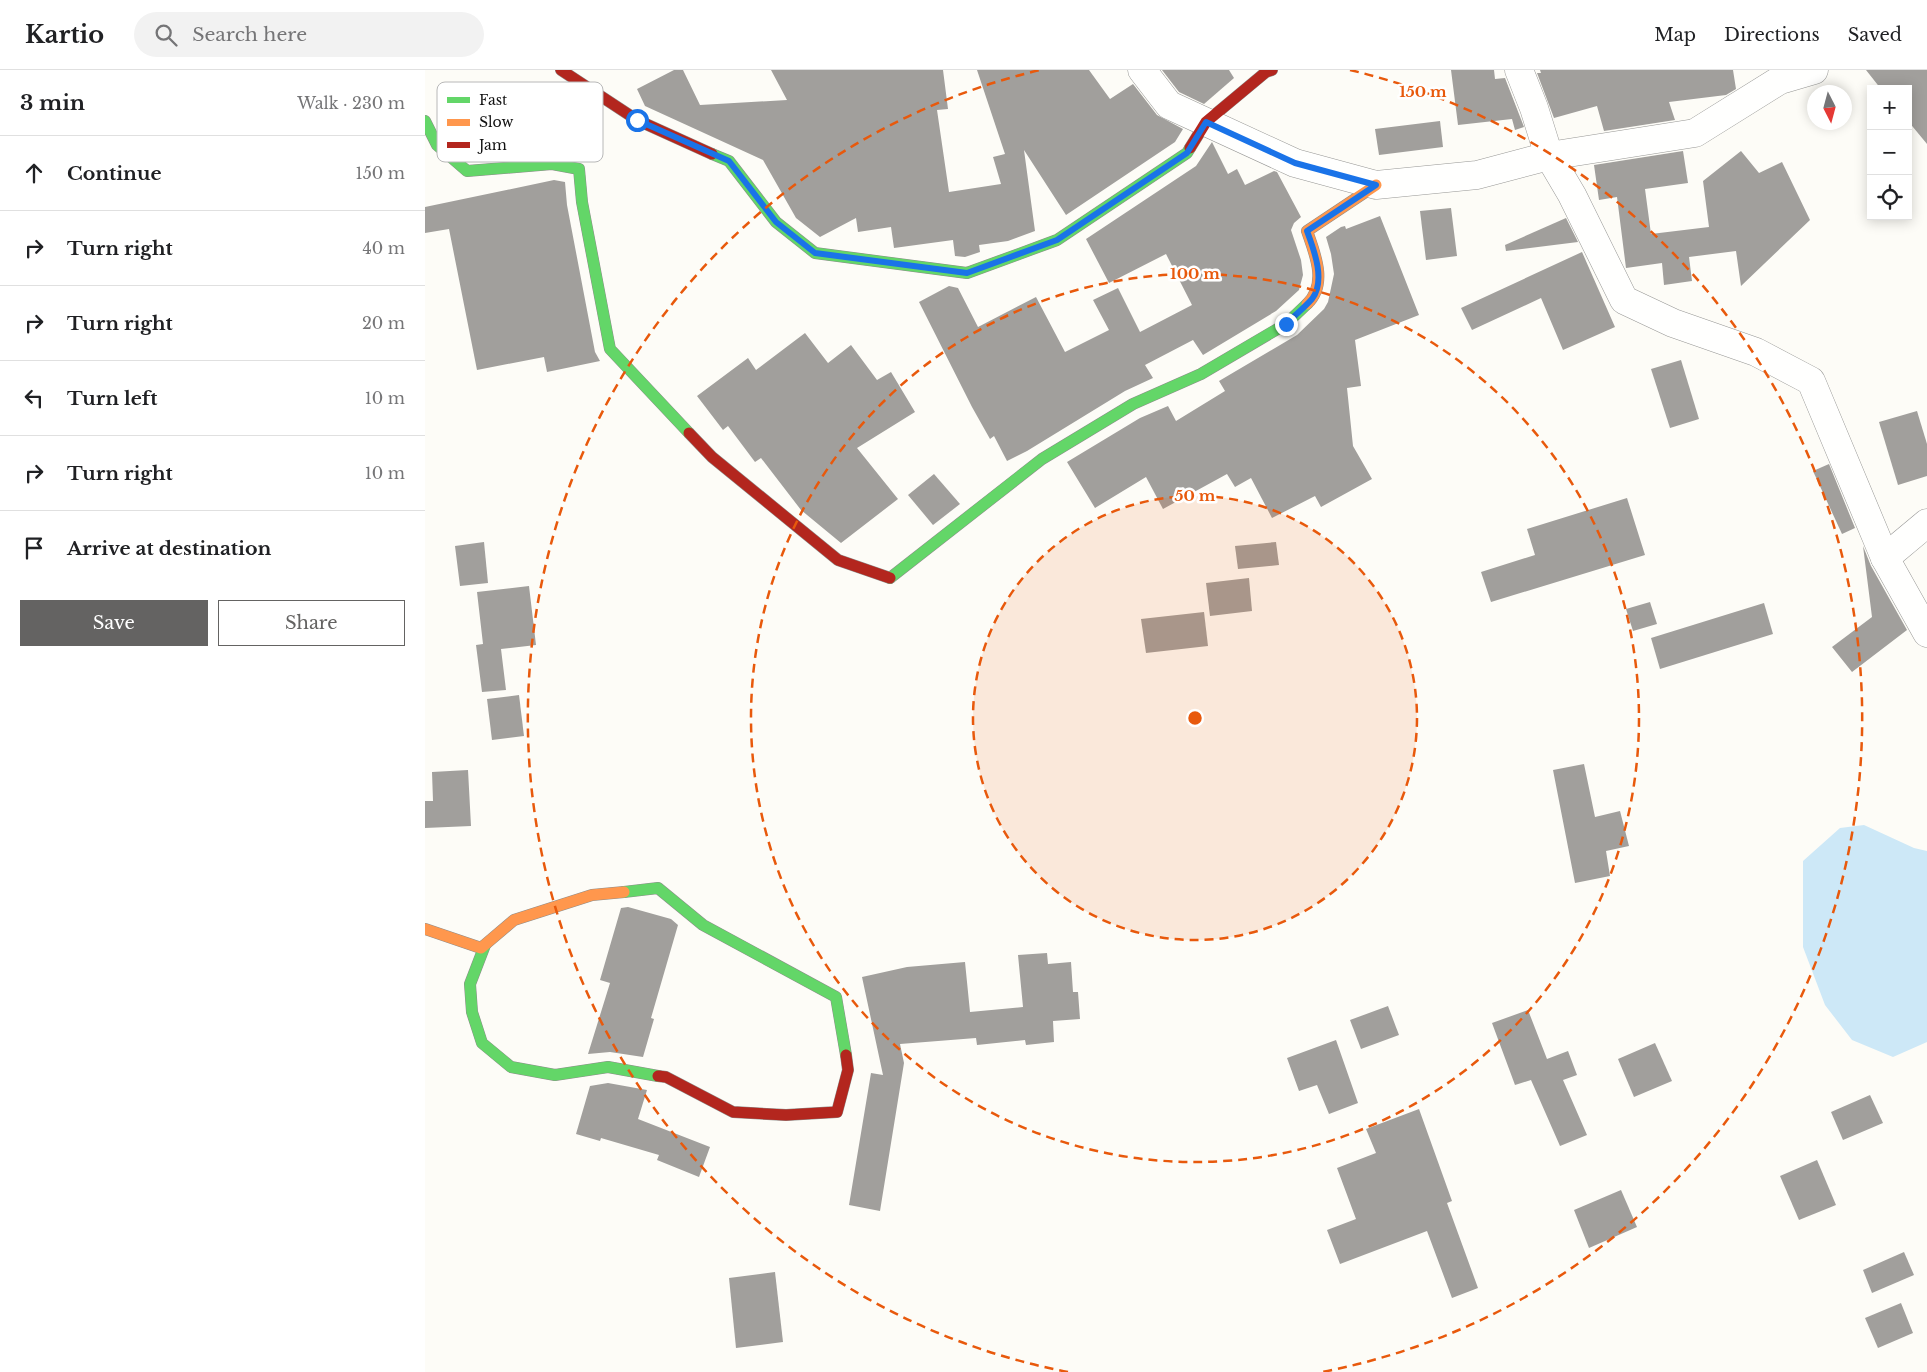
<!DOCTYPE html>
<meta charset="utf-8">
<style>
body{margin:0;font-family:"Libre Baskerville",serif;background:#f2f2f2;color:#202124}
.controls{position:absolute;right:15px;top:15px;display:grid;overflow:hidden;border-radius:0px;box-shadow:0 2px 12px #0003}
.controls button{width:45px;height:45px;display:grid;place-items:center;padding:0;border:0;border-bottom:1px solid #e0e0e0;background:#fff;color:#202124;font:25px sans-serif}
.compass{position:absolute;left:1382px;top:15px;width:45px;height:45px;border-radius:50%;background:#fff;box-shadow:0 2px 12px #0003;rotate:174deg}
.stop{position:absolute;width:15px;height:15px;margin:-11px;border:4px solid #1a73e8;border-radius:50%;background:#fff}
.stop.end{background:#1a73e8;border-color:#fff;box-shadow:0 1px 5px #0008}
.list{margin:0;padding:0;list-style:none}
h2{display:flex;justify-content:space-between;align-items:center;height:65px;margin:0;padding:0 20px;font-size:21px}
h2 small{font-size:16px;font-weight:400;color:#757577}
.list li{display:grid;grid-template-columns:32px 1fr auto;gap:15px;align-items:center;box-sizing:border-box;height:75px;padding:0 20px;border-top:1px solid #e0e0e0}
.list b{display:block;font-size:19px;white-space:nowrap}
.list em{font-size:16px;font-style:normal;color:#757577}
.actions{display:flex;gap:10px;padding:15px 20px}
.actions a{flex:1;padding:11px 0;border:1px solid #646362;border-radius:0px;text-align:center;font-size:18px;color:#646362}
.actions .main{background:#646362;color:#fff}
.icon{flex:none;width:28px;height:28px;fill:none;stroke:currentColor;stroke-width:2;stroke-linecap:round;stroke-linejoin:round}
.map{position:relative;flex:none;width:1502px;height:1302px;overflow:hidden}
header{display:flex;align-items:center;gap:30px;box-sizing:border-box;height:70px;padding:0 25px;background:#fff;border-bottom:1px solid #e0e0e0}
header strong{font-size:24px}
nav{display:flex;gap:28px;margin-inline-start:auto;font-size:18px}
.search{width:350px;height:45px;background:#f2f2f2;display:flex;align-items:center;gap:12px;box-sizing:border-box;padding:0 18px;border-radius:28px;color:#757577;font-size:19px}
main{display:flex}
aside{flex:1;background:#fff}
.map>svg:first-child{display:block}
.water{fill:#cde8f7}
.building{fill:#a19f9c}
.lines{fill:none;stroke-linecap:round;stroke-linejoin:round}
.street-casing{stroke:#979795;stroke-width:29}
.fast-casing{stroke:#8e8d8b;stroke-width:12}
.slow-casing{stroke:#8e8d8b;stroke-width:12}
.jam-casing{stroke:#8e8d8b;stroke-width:12}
.street{stroke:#fffffe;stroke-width:28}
.fast{stroke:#63d668;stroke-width:11}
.slow{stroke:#ff974d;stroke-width:11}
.jam{stroke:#b3261e;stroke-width:11}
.route{stroke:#1a73e8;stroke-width:6}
.ring{fill:none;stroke:#e8590c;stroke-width:2.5;stroke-dasharray:9 6}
.key{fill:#fff;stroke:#b8b8b8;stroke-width:1}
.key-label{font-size:14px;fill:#111}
.centre{fill:#e8590c;stroke:#fff;stroke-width:2.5}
.ring-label{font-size:15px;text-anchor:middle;font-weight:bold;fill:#e8590c;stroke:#fff;stroke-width:5;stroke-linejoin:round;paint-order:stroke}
</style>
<header>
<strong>Kartio</strong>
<div class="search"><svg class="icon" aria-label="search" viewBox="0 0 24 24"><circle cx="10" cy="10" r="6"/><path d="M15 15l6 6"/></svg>Search here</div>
<nav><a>Map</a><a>Directions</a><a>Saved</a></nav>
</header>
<main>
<aside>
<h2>3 min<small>Walk · 230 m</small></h2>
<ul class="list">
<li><svg class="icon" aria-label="ahead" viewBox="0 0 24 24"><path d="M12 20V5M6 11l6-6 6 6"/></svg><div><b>Continue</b></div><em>150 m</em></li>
<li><svg class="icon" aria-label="right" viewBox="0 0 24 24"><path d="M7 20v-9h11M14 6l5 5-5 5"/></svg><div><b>Turn right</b></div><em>40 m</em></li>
<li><svg class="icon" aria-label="right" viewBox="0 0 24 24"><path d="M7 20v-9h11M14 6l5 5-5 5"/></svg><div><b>Turn right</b></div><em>20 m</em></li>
<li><svg class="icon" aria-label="left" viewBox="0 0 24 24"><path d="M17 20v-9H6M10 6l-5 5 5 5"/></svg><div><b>Turn left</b></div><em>10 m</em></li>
<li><svg class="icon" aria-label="right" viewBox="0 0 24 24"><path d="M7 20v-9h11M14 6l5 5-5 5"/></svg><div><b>Turn right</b></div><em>10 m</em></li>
<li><svg class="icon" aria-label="arrive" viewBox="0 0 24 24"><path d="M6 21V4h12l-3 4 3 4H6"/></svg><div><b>Arrive at destination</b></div></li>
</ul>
<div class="actions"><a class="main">Save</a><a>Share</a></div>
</aside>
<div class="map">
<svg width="1502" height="1302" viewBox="0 0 1502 1302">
<rect width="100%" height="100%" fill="#fdfcf7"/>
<!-- water -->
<path class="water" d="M 1439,755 L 1489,778 L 1502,781 L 1502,972 L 1468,987 L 1427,970 L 1400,935 L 1378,877 L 1378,791 L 1415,758 Z"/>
<!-- building -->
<g class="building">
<path d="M 249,0 L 258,0 L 275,35 L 362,30 L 346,0 L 518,0 L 523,39 L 512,40 L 524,122 L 576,114 L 568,87 L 580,84 L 552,0 L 664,0 L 685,29 L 708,14 L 732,45 L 758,59 L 750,72 L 641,145 L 599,80 L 610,161 L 583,171 L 554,175 L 555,182 L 540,187 L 530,186 L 528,170 L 469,178 L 466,157 L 433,162 L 431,148 L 395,167 L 371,148 L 338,90 L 220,36 L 212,19 Z"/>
<path d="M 737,0 L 804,0 L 809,8 L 779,34 L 754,22 Z"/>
<path d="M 1026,0 L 1069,0 L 1070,9 L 1080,8 L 1099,57 L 1090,60 L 1087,49 L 1033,55 Z"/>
<path d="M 1115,0 L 1308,0 L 1311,19 L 1301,25 L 1244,32 L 1250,50 L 1179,61 L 1172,36 L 1129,48 L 1112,3 L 1116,3 Z"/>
<path d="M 1441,0 L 1502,0 L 1502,74 L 1483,51 L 1483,19 L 1456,19 Z"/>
<path d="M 1015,51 L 1018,77 L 954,85 L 950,59 Z"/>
<path d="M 787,72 L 803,104 L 812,99 L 820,115 L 849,101 L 852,102 L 876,147 L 869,153 L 866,160 L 876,190 L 878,205 L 874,220 L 851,241 L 778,285 L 768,270 L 720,295 L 728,308 L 700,321 L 602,381 L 582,391 L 569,366 L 565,369 L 547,337 L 494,232 L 524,216 L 533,218 L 553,257 L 611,227 L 640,282 L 684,260 L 668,230 L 693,218 L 715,262 L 767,235 L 741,184 L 684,213 L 661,169 L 771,96 Z"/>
<path d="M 1258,81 L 1263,113 L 1220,119 L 1226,164 L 1284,157 L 1278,111 L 1316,81 L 1334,103 L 1357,92 L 1385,150 L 1316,216 L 1311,181 L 1264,187 L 1267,211 L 1239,215 L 1237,193 L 1201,198 L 1192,127 L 1174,130 L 1169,95 Z"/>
<path d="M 129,110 L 140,112 L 142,135 L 170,282 L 175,291 L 122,302 L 119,287 L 52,300 L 24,159 L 0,163 L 0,137 Z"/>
<path d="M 1026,138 L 1032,186 L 1001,190 L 995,141 Z"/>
<path d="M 955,146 L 994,245 L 930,270 L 936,316 L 922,318 L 928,376 L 947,409 L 896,437 L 890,426 L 847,448 L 826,408 L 810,417 L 802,404 L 738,439 L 721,407 L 670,438 L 642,392 L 715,348 L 743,336 L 751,351 L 800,321 L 794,311 L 872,265 L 899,239 L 903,232 L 909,204 L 906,184 L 901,167 L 916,157 L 920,156 L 921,159 Z"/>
<path d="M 1141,148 L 1153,172 L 1081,181 L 1080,175 Z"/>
<path d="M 1157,182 L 1190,257 L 1138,280 L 1116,228 L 1047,260 L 1036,238 Z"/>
<path d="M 380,263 L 403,293 L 426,275 L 452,310 L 466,302 L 490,342 L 432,378 L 473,429 L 416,473 L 376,440 L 336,388 L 330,392 L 303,356 L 298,360 L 272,326 L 323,288 L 331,300 Z"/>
<path d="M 1256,290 L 1274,349 L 1245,358 L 1226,299 Z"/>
<path d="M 1492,341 L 1502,374 L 1502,406 L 1473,415 L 1454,352 Z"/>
<path d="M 1404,394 L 1430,458 L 1417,464 L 1388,401 Z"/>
<path d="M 509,404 L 535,434 L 508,455 L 483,425 Z"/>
<path d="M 1202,428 L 1220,485 L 1066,532 L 1056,502 L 1110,485 L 1102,459 Z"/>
<path d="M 59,472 L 63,513 L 35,516 L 30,476 Z"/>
<path d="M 851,472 L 854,495 L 813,499 L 810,476 Z"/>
<path d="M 1438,476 L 1446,496 L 1482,560 L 1427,602 L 1407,577 L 1447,547 Z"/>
<path d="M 824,508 L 827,541 L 785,546 L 781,513 Z"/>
<path d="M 104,516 L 111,575 L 76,579 L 81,620 L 57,622 L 51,575 L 58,574 L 52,522 Z"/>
<path d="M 1225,532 L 1232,554 L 1208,561 L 1201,539 Z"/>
<path d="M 1339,533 L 1348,564 L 1235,599 L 1226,568 Z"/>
<path d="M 779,542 L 783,576 L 721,583 L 716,549 Z"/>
<path d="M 94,625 L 99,666 L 67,670 L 62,629 Z"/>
<path d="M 1159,694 L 1170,747 L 1195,741 L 1204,776 L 1181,781 L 1185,806 L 1150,813 L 1128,700 Z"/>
<path d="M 43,700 L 46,756 L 0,758 L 0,731 L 8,731 L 7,702 Z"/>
<path d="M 203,837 L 246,849 L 253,855 L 226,948 L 229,949 L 218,987 L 185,982 L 163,984 L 185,913 L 175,910 L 196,838 Z"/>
<path d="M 622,883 L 623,894 L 646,892 L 648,922 L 653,922 L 655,949 L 628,951 L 629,972 L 601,975 L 600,970 L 552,975 L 551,968 L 475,974 L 479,993 L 455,1141 L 424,1135 L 446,1003 L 458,1005 L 437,907 L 482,897 L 540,892 L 545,942 L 598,937 L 593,885 Z"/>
<path d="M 963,936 L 974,965 L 936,979 L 925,950 Z"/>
<path d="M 1103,940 L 1122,989 L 1143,981 L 1152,1005 L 1138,1010 L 1162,1065 L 1135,1076 L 1106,1010 L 1090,1015 L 1067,953 Z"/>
<path d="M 911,970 L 933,1033 L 904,1044 L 892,1015 L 874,1021 L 862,988 Z"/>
<path d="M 1230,973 L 1247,1011 L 1209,1027 L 1193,989 Z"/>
<path d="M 183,1013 L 222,1020 L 213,1049 L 285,1077 L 274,1107 L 232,1090 L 234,1085 L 176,1068 L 175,1071 L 151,1064 L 165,1016 Z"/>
<path d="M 1445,1025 L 1458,1053 L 1418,1070 L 1406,1042 Z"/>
<path d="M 994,1039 L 1027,1131 L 1022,1133 L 1053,1218 L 1027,1228 L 1002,1161 L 915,1194 L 902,1160 L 931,1149 L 912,1098 L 951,1083 L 941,1059 Z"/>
<path d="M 1392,1090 L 1411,1135 L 1374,1150 L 1355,1106 Z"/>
<path d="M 1196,1120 L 1212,1157 L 1164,1178 L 1149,1140 Z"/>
<path d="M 1479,1182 L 1489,1205 L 1447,1223 L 1438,1200 Z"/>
<path d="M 350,1202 L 358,1272 L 311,1278 L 304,1208 Z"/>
<path d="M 1476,1233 L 1488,1263 L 1453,1278 L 1440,1248 Z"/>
</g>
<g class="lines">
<!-- street casing -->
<g class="street-casing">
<g id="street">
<path d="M 717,0 L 744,35 L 870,93 L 951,115 L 1052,105 L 1124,86 L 1270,63 L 1355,10 L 1389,0"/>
<path d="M 1094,0 L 1109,38 L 1124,86 L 1147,125 L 1199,230 L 1248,253 L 1331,282 L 1386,311 L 1460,488 L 1502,563"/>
<path d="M 1460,488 L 1502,453"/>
</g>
</g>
<!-- fast casing -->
<g class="fast-casing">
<g id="fast">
<path d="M 0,51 L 12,75 L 42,101 L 127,94 L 154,99 L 157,132 L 185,279 L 264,363"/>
<path d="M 287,84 L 304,91 L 351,152 L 390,183 L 542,203 L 632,170 L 762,83 L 765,78"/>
<path d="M 465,508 L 617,389 L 708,334 L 776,304 L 861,254 L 882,234"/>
<path d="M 199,822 L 233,818 L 278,855 L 411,927 L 421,985"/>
<path d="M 60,875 L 45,914 L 47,942 L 57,973 L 86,997 L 130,1005 L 183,997 L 233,1006"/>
</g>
</g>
<!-- slow casing -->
<g class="slow-casing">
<g id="slow">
<path d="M 882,234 C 903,214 890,184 882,161 L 951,115"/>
<path d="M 0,859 L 56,878 L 89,850 L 167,825 L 199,822"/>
</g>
</g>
<!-- jam casing -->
<g class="jam-casing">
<g id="jam">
<path d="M 136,0 L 212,50 L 287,84"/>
<path d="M 765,78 L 781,52 L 841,2 L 847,0"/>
<path d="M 264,363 L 287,387 L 413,490 L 465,508"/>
<path d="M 233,1006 L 241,1007 L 308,1042 L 361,1045 L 412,1042 L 423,1000 L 421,985"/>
</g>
</g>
<!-- street -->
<use href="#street" class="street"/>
<!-- fast -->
<use href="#fast" class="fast"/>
<!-- slow -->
<use href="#slow" class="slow"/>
<!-- jam -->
<use href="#jam" class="jam"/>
</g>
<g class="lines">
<!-- route -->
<path class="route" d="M 212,50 L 304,91 L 351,152 L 390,183 L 542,203 L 632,170 L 762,83 L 781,52 L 870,93 L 951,115 L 882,161 C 889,180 901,211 887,229 C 879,238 869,246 861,254"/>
</g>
<!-- distance rings -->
<circle cx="770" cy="648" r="222" fill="#e8590c" fill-opacity=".12"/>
<g class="ring">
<circle cx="770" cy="648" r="222"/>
<circle cx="770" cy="648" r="444"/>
<path d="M643 1302A666 666 0 0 1 615 0M925 0A666 666 0 0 1 897 1302"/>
</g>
<!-- legend -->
<rect x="12" y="12" width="166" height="80" rx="8" class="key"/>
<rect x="22" y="27" width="23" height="6" fill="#63d668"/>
<rect x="22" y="49" width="23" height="7" fill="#ff974d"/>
<rect x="22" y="72" width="23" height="6" fill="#b3261e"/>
<g class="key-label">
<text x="54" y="35">Fast</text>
<text x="54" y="57">Slow</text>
<text x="54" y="80">Jam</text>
</g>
<circle cx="770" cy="648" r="8" class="centre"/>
<g class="ring-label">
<text x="998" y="27">150 m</text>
<text x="770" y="209">100 m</text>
<text x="770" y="431">50 m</text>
</g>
</svg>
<div class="controls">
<button>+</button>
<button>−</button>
<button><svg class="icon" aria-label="locate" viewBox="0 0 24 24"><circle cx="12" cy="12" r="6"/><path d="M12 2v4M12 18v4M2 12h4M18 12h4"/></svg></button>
</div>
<svg class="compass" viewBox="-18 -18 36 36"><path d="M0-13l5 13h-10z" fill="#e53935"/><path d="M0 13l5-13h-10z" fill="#757577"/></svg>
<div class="stop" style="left:212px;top:50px"></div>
<div class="stop end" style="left:861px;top:254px"></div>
</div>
</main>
